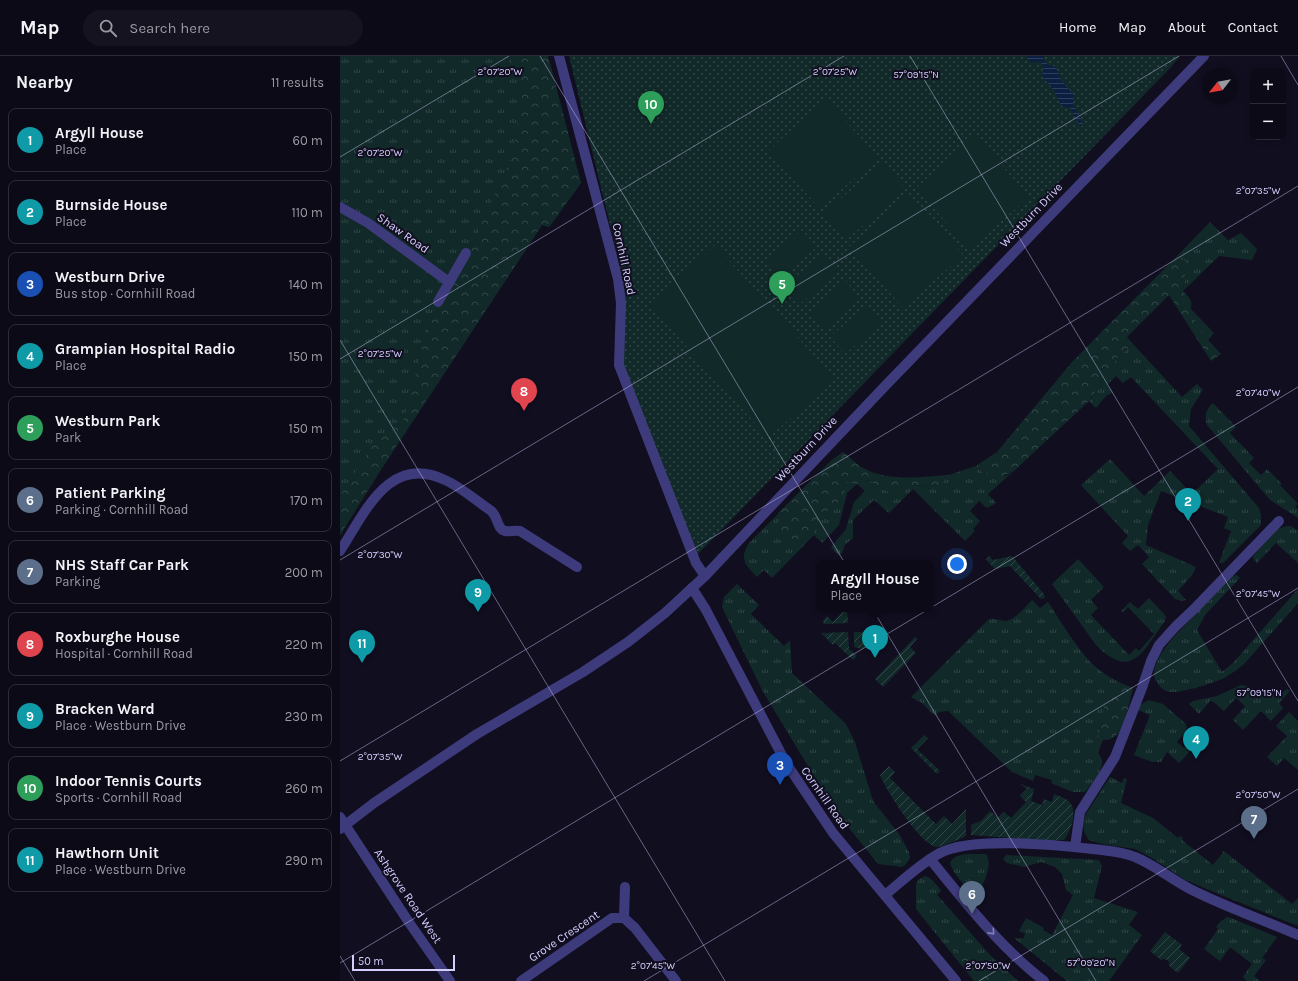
<!DOCTYPE html>
<meta charset="utf-8">
<style>
body{margin:0;font-family:Karla,sans-serif;background:#161321;color:#f1f3f6}
.controls{position:absolute;right:12px;top:12px;display:grid;overflow:hidden;border-radius:8px;box-shadow:0 2px 6px #0003}
.controls button{width:36px;height:36px;display:grid;place-items:center;padding:0;border:0;border-bottom:1px solid #2d2b37;background:#0d0a18;color:#f1f3f6;font:20px sans-serif}
.compass{position:absolute;left:862px;top:12px;width:36px;height:36px;border-radius:50%;background:#0d0a18;box-shadow:0 2px 6px #0003;rotate:239deg}
.scale{position:absolute;left:12px;bottom:10px;width:103px;box-sizing:border-box;padding-left:4px;border:2px solid #d5cffd;border-top:0;font-size:11px;line-height:14px;white-space:nowrap;color:#d5cffd;-webkit-text-stroke:3px #110e20;paint-order:stroke}
.you{position:absolute;left:617px;top:508px;width:14px;height:14px;margin:-10px;border:3px solid #fff;border-radius:50%;background:#1a73e8;box-shadow:0 0 0 6px #1a73e833}
.badge{display:grid;place-items:center;width:26px;height:26px;border-radius:50%;background:#8c9099;color:#fff;font-size:13px;font-weight:700}
.pin{position:absolute;translate:-50% -33px;filter:drop-shadow(0 1px 2px #0008)}
.pin::after{content:'';position:absolute;top:21px;width:14px;height:12px;background:inherit;clip-path:polygon(0 0,100% 0,50% 100%)}
.popup{position:absolute;left:476px;top:504px;width:118px;height:52px;box-sizing:border-box;display:grid;place-content:center;border-radius:8px;background:#0d0a18;filter:drop-shadow(0 1px 3px #0005);font-size:13px;white-space:nowrap;color:#9a9aa2}
.popup b{font-size:15px;color:#f1f3f6}
.popup::after{content:'';position:absolute;left:50%;top:100%;margin-left:-8px;border:8px solid transparent;border-top-color:#0d0a18}
.list{margin:0;padding:0;list-style:none}
h2{display:flex;justify-content:space-between;align-items:center;height:52px;margin:0;padding:0 16px;font-size:17px}
h2 small{font-size:13px;font-weight:400;color:#9a9aa2}
.list li{display:grid;grid-template-columns:26px 1fr auto;gap:12px;align-items:center;box-sizing:border-box;height:64px;margin:0 8px 8px;padding:0 8px;border:1px solid #2d2b37;border-radius:8px}
.list b{display:block;font-size:15px;white-space:nowrap}
.list p{margin:0;font-size:13px;white-space:nowrap;color:#9a9aa2}
.list em{font-size:13px;font-style:normal;color:#9a9aa2}
.icon{flex:none;width:22px;height:22px;fill:none;stroke:currentColor;stroke-width:2;stroke-linecap:round;stroke-linejoin:round}
.map{position:relative;flex:none;width:958px;height:925px;overflow:hidden}
header{display:flex;align-items:center;gap:24px;box-sizing:border-box;height:56px;padding:0 20px;background:#0d0a18;border-bottom:1px solid #2d2b37}
header strong{font-size:19px}
nav{display:flex;gap:22px;margin-inline-start:auto;font-size:14px}
.search{width:280px;height:36px;background:#161321;display:flex;align-items:center;gap:10px;box-sizing:border-box;padding:0 14px;border-radius:22px;color:#9a9aa2;font-size:15px}
main{display:flex}
aside{flex:1;background:#0d0a18}
.map>svg:first-child{display:block}
.grass{fill:url(#grass-tufts)}
.forest{fill:url(#forest-crowns)}
.park{fill:url(#park-dots)}
.garden{fill:url(#garden-furrows)}
.pitch{fill:#112a29}
.water{fill:url(#water-rules)}
.lines{fill:none;stroke-linecap:round;stroke-linejoin:round}
.minor{stroke:#3e3b7d;stroke-width:10}
.oneway{stroke:#827eb7}
.ticks{fill:none;stroke:#d5cffd;stroke-width:1;stroke-opacity:0.45}
.labels{text-anchor:middle;dominant-baseline:central;stroke-width:4;stroke-linejoin:round;paint-order:stroke}
.street-label{font-size:12px;fill:#d5cffd;stroke:#110e20}
.ticks-label{font-size:10px;text-anchor:middle;fill:#d5cffd;stroke:#110e20;stroke-width:4;stroke-linejoin:round;paint-order:stroke}
</style>
<header>
<strong>Map</strong>
<div class="search"><svg class="icon" aria-label="search" viewBox="0 0 24 24"><circle cx="10" cy="10" r="6"/><path d="M15 15l6 6"/></svg>Search here</div>
<nav><a>Home</a><a>Map</a><a>About</a><a>Contact</a></nav>
</header>
<main>
<aside>
<h2>Nearby<small>11 results</small></h2>
<ul class="list">
<li><span class="badge" style="background:#0f9aa8">1</span><div><b>Argyll House</b><p>Place</p></div><em>60 m</em></li>
<li><span class="badge" style="background:#0f9aa8">2</span><div><b>Burnside House</b><p>Place</p></div><em>110 m</em></li>
<li><span class="badge" style="background:#1a4fb4">3</span><div><b>Westburn Drive</b><p>Bus stop · Cornhill Road</p></div><em>140 m</em></li>
<li><span class="badge" style="background:#0f9aa8">4</span><div><b>Grampian Hospital Radio</b><p>Place</p></div><em>150 m</em></li>
<li><span class="badge" style="background:#2e9e5b">5</span><div><b>Westburn Park</b><p>Park</p></div><em>150 m</em></li>
<li><span class="badge" style="background:#5c6f8a">6</span><div><b>Patient Parking</b><p>Parking · Cornhill Road</p></div><em>170 m</em></li>
<li><span class="badge" style="background:#5c6f8a">7</span><div><b>NHS Staff Car Park</b><p>Parking</p></div><em>200 m</em></li>
<li><span class="badge" style="background:#e0444e">8</span><div><b>Roxburghe House</b><p>Hospital · Cornhill Road</p></div><em>220 m</em></li>
<li><span class="badge" style="background:#0f9aa8">9</span><div><b>Bracken Ward</b><p>Place · Westburn Drive</p></div><em>230 m</em></li>
<li><span class="badge" style="background:#2e9e5b">10</span><div><b>Indoor Tennis Courts</b><p>Sports · Cornhill Road</p></div><em>260 m</em></li>
<li><span class="badge" style="background:#0f9aa8">11</span><div><b>Hawthorn Unit</b><p>Place · Westburn Drive</p></div><em>290 m</em></li>
</ul>
</aside>
<div class="map">
<svg width="958" height="925" viewBox="0 0 958 925">
<defs>
<pattern id="grass-tufts" width="24" height="20" patternUnits="userSpaceOnUse"><rect width="24" height="20" fill="#112a29"/><path d="M3 7l-1-3M5 7V3M7 7l1-3M15 17l-1-3M17 17v-4M19 17l1-3" fill="none" stroke="#334849"/></pattern>
<pattern id="forest-crowns" width="20" height="18" patternUnits="userSpaceOnUse"><rect width="20" height="18" fill="#112a29"/><path d="M2 6a3 3 0 1 1 6 0M12 15a3 3 0 1 1 6 0" fill="none" stroke="#334849"/></pattern>
<pattern id="park-dots" width="8" height="8" patternUnits="userSpaceOnUse"><rect width="8" height="8" fill="#112a29"/><path d="M2 2h.1M6 6h.1" fill="none" stroke="#334849" stroke-width="1.8" stroke-linecap="round"/></pattern>
<pattern id="garden-furrows" width="10" height="10" patternUnits="userSpaceOnUse"><rect width="10" height="10" fill="#112a29"/><path d="M-1 1l2-2M0 10L10 0M9 11l2-2" fill="none" stroke="#334849"/></pattern>
<pattern id="water-rules" width="6" height="5" patternUnits="userSpaceOnUse"><rect width="6" height="5" fill="#0d1f40"/><path d="M0 2.5h6" fill="none" stroke="#2f3e5c"/></pattern>
</defs>
<rect width="100%" height="100%" fill="#110e20"/>
<!-- grass -->
<g class="grass">
<path d="M 0,0 L 208,0 L 241,127 L 209,171 L 202,169 L 42,412 L 0,479 Z"/>
<path d="M 870,166 L 888,184 L 901,177 L 917,193 L 912,204 L 879,200 L 843,235 L 847,209 L 840,197 Z"/>
<path d="M 850,252 L 874,277 L 868,284 L 849,256 Z"/>
<path d="M 793,288 L 842,341 L 857,328 L 863,334 L 851,353 L 849,370 L 919,452 L 921,459 L 921,469 L 883,507 L 879,507 L 891,475 L 884,472 L 888,461 L 821,435 L 808,469 L 806,489 L 856,511 L 852,519 L 838,535 L 846,544 L 841,545 L 835,543 L 802,508 L 809,501 L 798,489 L 790,495 L 782,487 L 788,480 L 741,429 L 770,403 L 804,440 L 830,415 L 852,438 L 878,413 L 791,321 L 783,327 L 776,320 L 767,329 L 773,336 L 766,340 L 756,352 L 749,345 L 778,301 Z"/>
<path d="M 873,347 L 896,371 L 890,377 L 914,402 L 909,407 L 921,419 L 927,413 L 942,428 L 940,429 L 958,448 L 955,450 L 958,454 L 958,462 L 930,444 L 867,369 C 864,360 866,353 873,347 Z"/>
<path d="M 492,404 L 517,428 L 528,424 L 552,438 L 565,429 L 599,430 L 609,419 L 636,410 L 645,418 L 666,420 L 675,414 L 648,438 L 656,447 L 647,452 L 639,445 L 630,455 L 640,465 L 633,473 L 635,475 L 625,485 L 573,433 L 549,457 L 534,444 L 513,464 L 513,482 L 505,489 L 502,497 L 499,500 L 491,491 L 506,473 L 514,446 L 525,435 L 517,428 L 507,437 L 499,469 L 482,487 L 474,479 L 432,522 L 424,514 L 417,521 C 405,509 399,503 409,487 Z"/>
<path d="M 947,470 L 951,470 L 958,475 L 958,507 L 936,487 L 917,507 L 914,504 L 913,500 L 937,473 Z"/>
<path d="M 738,503 L 764,531 L 751,544 L 758,552 L 751,559 L 789,599 L 796,592 L 799,595 L 814,578 L 788,551 L 783,556 L 781,555 L 790,546 L 798,553 L 809,542 L 826,560 L 825,565 C 803,594 793,626 756,589 L 712,528 Z"/>
<path d="M 897,519 L 900,522 L 865,559 L 857,574 L 882,616 L 893,607 L 958,533 L 958,547 L 904,608 C 898,613 891,618 884,622 C 875,627 841,637 831,636 C 825,636 821,632 818,628 C 813,621 813,616 816,608 C 823,590 839,576 852,562 C 865,548 879,534 892,520 Z"/>
<path d="M 397,528 L 419,549 L 411,558 L 444,590 L 450,584 L 452,617 L 506,668 L 515,686 L 533,745 L 559,778 L 569,796 L 570,802 L 566,808 L 562,811 L 538,808 L 505,767 L 477,725 L 422,634 L 382,551 L 384,541 Z"/>
<path d="M 692,544 L 700,552 L 708,546 C 720,564 731,583 745,600 C 757,615 776,626 793,632 C 790,642 783,672 778,678 C 774,682 768,684 763,684 L 758,696 C 759,699 762,702 762,705 C 764,712 750,731 745,736 L 733,736 L 711,727 L 712,724 L 695,719 L 693,725 L 672,716 L 608,655 L 599,656 L 595,660 L 582,647 L 571,641 L 649,563 C 655,562 660,565 666,565 C 676,563 685,551 692,544 Z"/>
<path d="M 901,629 C 919,631 931,647 947,633 L 950,635 L 939,647 L 943,652 L 931,665 L 921,655 L 903,674 L 893,664 L 905,650 L 896,642 L 884,655 L 871,644 L 859,658 L 849,648 L 853,645 L 877,640 Z"/>
<path d="M 809,644 L 823,648 L 846,668 C 849,675 841,680 837,686 L 844,692 L 853,681 L 859,686 L 839,707 L 827,696 L 821,706 L 812,706 L 794,699 L 810,659 L 798,654 L 800,649 Z"/>
<path d="M 949,656 L 958,665 L 958,714 L 944,702 L 937,710 L 927,701 L 947,680 L 936,670 Z"/>
<path d="M 770,721 L 782,727 L 784,722 L 787,723 L 781,747 L 813,762 L 838,782 L 840,780 L 843,782 L 842,784 L 873,809 L 884,795 L 952,848 L 958,842 L 958,870 L 869,834 L 844,823 L 812,802 L 795,793 L 762,788 L 749,784 C 742,775 742,768 746,758 Z"/>
<path d="M 637,798 L 646,798 C 654,811 642,829 636,842 C 628,833 613,818 610,807 C 615,797 627,798 637,798 Z"/>
<path d="M 666,799 L 759,804 L 762,810 L 754,842 L 798,856 L 789,869 L 802,879 L 769,925 L 727,925 L 674,882 L 684,882 L 685,878 L 679,875 L 686,862 L 704,872 L 703,874 L 712,879 L 733,839 L 726,834 L 722,818 L 715,811 L 701,806 L 684,811 L 667,807 L 663,803 Z"/>
<path d="M 585,820 C 592,822 597,829 601,835 L 597,839 L 599,841 L 650,899 L 678,925 L 634,925 L 576,853 L 576,828 L 579,823 Z"/>
<path d="M 887,861 L 891,862 L 937,881 L 922,902 L 926,904 L 914,920 L 920,925 L 907,925 L 903,921 L 912,908 L 890,891 L 880,905 L 864,893 L 878,873 L 876,871 L 880,866 Z"/>
</g>
<!-- forest -->
<g class="forest">
<path d="M 169,0 L 208,0 L 241,127 L 209,171 L 202,169 L 42,412 L 0,479 L 0,440 L 33,389 L 63,366 L 86,278 L 99,247 L 127,198 L 173,99 L 182,38 Z"/>
<path d="M 840,197 L 847,209 L 843,235 C 851,244 853,244 850,256 L 868,284 L 881,298 L 871,305 L 829,239 L 787,281 L 793,288 L 778,301 L 749,345 L 675,414 C 659,424 650,423 636,410 L 657,396 L 732,306 Z"/>
<path d="M 503,396 C 510,401 516,408 523,412 C 549,426 581,421 609,419 L 599,430 L 565,429 L 552,438 L 528,424 L 517,428 L 506,426 L 504,439 L 497,447 L 478,462 L 475,476 L 461,492 C 438,492 437,475 438,457 L 492,404 Z"/>
<path d="M 779,627 L 793,632 C 789,646 784,684 766,684 C 763,684 759,682 757,681 C 766,661 759,642 779,627 Z"/>
<path d="M 617,888 L 626,892 L 660,925 L 638,925 L 611,891 Z"/>
</g>
<!-- park -->
<path class="park" d="M 229,0 L 840,0 L 831,11 L 357,499 L 284,310 L 283,222 Z"/>
<!-- garden -->
<g class="garden">
<path d="M 649,500 L 653,504 L 672,500 L 704,538 L 705,542 L 701,543 L 670,510 L 655,513 L 646,504 Z"/>
<path d="M 505,553 L 507,553 L 508,567 L 484,568 L 483,565 L 487,560 L 493,566 Z"/>
<path d="M 508,576 L 509,593 L 517,600 L 513,604 L 495,587 L 493,589 L 482,578 L 483,577 Z"/>
<path d="M 514,576 L 540,576 L 523,593 L 514,591 Z"/>
<path d="M 575,581 L 577,583 L 570,591 L 576,597 L 543,631 L 535,623 Z"/>
<path d="M 584,679 L 588,682 L 577,693 L 600,715 L 597,718 L 571,692 Z"/>
<path d="M 549,710 L 555,716 L 550,722 L 596,768 L 604,760 L 612,768 L 626,753 L 626,780 C 623,782 601,791 597,791 C 581,790 546,734 540,719 Z"/>
<path d="M 680,728 L 694,733 L 691,745 L 702,749 L 704,743 L 712,746 L 714,738 C 720,741 728,742 731,748 C 737,758 731,775 724,784 L 710,785 L 631,779 L 631,769 L 641,765 L 650,755 L 658,762 L 664,756 L 671,762 L 686,746 L 680,740 L 687,733 Z"/>
<path d="M 825,876 L 842,889 L 839,893 L 850,902 L 838,917 L 829,910 L 829,906 L 827,904 L 824,903 L 821,904 L 810,895 Z"/>
</g>
<!-- pitch -->
<g class="pitch">
<path d="M 486,43 L 538,101 L 480,153 L 428,95 Z"/>
<path d="M 636,79 L 689,141 L 629,193 L 576,132 Z"/>
<path d="M 542,107 L 565,133 L 506,184 L 483,158 Z"/>
<path d="M 569,138 L 623,199 L 563,252 L 509,191 Z"/>
<path d="M 462,174 L 477,191 L 440,223 L 426,206 Z"/>
<path d="M 375,189 L 495,323 L 428,382 L 309,248 Z"/>
<path d="M 483,197 L 498,214 L 461,247 L 446,229 Z"/>
<path d="M 506,225 L 520,242 L 483,274 L 469,257 Z"/>
<path d="M 527,249 L 542,266 L 505,298 L 490,281 Z"/>
</g>
<!-- water -->
<path class="water" d="M 687,0 L 704,0 L 703,3 L 708,9 L 716,11 L 721,24 L 734,39 L 733,48 L 743,68 L 742,70 L 740,70 L 730,51 L 723,51 C 718,46 718,41 714,35 C 709,26 698,22 704,11 L 700,5 L 692,7 L 687,3 Z"/>
<g class="lines">
<!-- minor -->
<g class="minor">
<path d="M 219,0 L 278,223 L 281,247 L 279,309 L 356,507 L 365,520"/>
<path d="M 0,151 L 28,167 L 109,226"/>
<path d="M 98,246 L 126,197"/>
<path d="M 0,495 C 25,457 49,397 105,424 C 121,431 135,444 150,454 C 159,460 156,473 165,475 C 170,476 175,474 180,475 L 237,511"/>
<path d="M 352,532 L 366,554 L 446,707 L 493,777 L 616,925"/>
<path d="M 0,761 L 68,865 L 110,925"/>
<path d="M 0,773 L 34,747 L 137,678 L 243,616 L 288,586 L 325,557 L 365,520 L 546,329 L 864,0"/>
<path d="M 735,791 L 740,756 L 775,701 L 802,632 L 811,605 L 819,589 L 836,570 L 856,551 L 939,465"/>
<path d="M 590,803 C 625,846 660,891 704,925"/>
<path d="M 545,839 C 562,825 581,807 600,797 C 632,780 717,789 753,793 C 767,795 781,795 795,801 C 815,809 832,824 852,834 C 886,851 923,864 958,879"/>
<path d="M 284,862 L 285,831"/>
<path d="M 181,925 L 272,862 L 284,862 L 295,872 L 336,925"/>
</g>
</g>
<!-- one-way arrows -->
<defs><path id="oneway-chevron" d="M-2-3.5L2.5 0L-2 3.5" fill="none" stroke-width="1.6" stroke-linecap="round" stroke-linejoin="round"/></defs>
<use class="oneway" href="#oneway-chevron" transform="translate(652 876) rotate(48)"/>
<!-- ticks -->
<path class="ticks" d="M 200,0 L 756,925M 570,0 L 958,645M 941,0 L 958,29M 0,101 L 169,0M 0,284 L 385,925M 0,303 L 504,0M 0,504 L 839,0M 0,705 L 958,130M 0,900 L 15,925M 0,907 L 958,331M 304,925 L 958,532M 639,925 L 958,733"/>
<g class="labels">
<!-- street labels -->
<g class="street-label">
<text transform="translate(691 159) rotate(-46)">Westburn Drive</text>
<text transform="translate(63 177) rotate(35)">Shaw Road</text>
<text transform="translate(284 203) rotate(78)">Cornhill Road</text>
<text transform="translate(466 393) rotate(-47)">Westburn Drive</text>
<text transform="translate(485 742) rotate(55)">Cornhill Road</text>
<text transform="translate(68 840) rotate(56)">Ashgrove Road West</text>
<text transform="translate(224 880) rotate(-34)">Grove Crescent</text>
</g>
</g>
<g class="ticks-label">
<text x="160" y="19">2°07'20"W</text>
<text x="495" y="19">2°07'25"W</text>
<text x="576" y="22">57°09'15"N</text>
<text x="40" y="100">2°07'20"W</text>
<text x="918" y="138">2°07'35"W</text>
<text x="40" y="301">2°07'25"W</text>
<text x="918" y="340">2°07'40"W</text>
<text x="40" y="502">2°07'30"W</text>
<text x="918" y="541">2°07'45"W</text>
<text x="919" y="640">57°09'15"N</text>
<text x="40" y="704">2°07'35"W</text>
<text x="918" y="742">2°07'50"W</text>
<text x="751" y="910">57°09'20"N</text>
<text x="313" y="913">2°07'45"W</text>
<text x="648" y="913">2°07'50"W</text>
</g>
</svg>
<div class="controls">
<button>+</button>
<button>−</button>
</div>
<svg class="compass" viewBox="-18 -18 36 36"><path d="M0-13l5 13h-10z" fill="#e53935"/><path d="M0 13l5-13h-10z" fill="#9a9aa2"/></svg>
<div class="scale">50 m</div>
<div class="you"></div>
<div class="pin badge" style="left:535px;top:602px;background:#0f9aa8">1</div>
<div class="popup"><b>Argyll House</b>Place</div>
<div class="pin badge" style="left:848px;top:465px;background:#0f9aa8">2</div>
<div class="pin badge" style="left:440px;top:729px;background:#1a4fb4">3</div>
<div class="pin badge" style="left:856px;top:703px;background:#0f9aa8">4</div>
<div class="pin badge" style="left:442px;top:248px;background:#2e9e5b">5</div>
<div class="pin badge" style="left:632px;top:858px;background:#5c6f8a">6</div>
<div class="pin badge" style="left:914px;top:783px;background:#5c6f8a">7</div>
<div class="pin badge" style="left:184px;top:355px;background:#e0444e">8</div>
<div class="pin badge" style="left:138px;top:556px;background:#0f9aa8">9</div>
<div class="pin badge" style="left:311px;top:68px;background:#2e9e5b">10</div>
<div class="pin badge" style="left:22px;top:607px;background:#0f9aa8">11</div>
</div>
</main>
